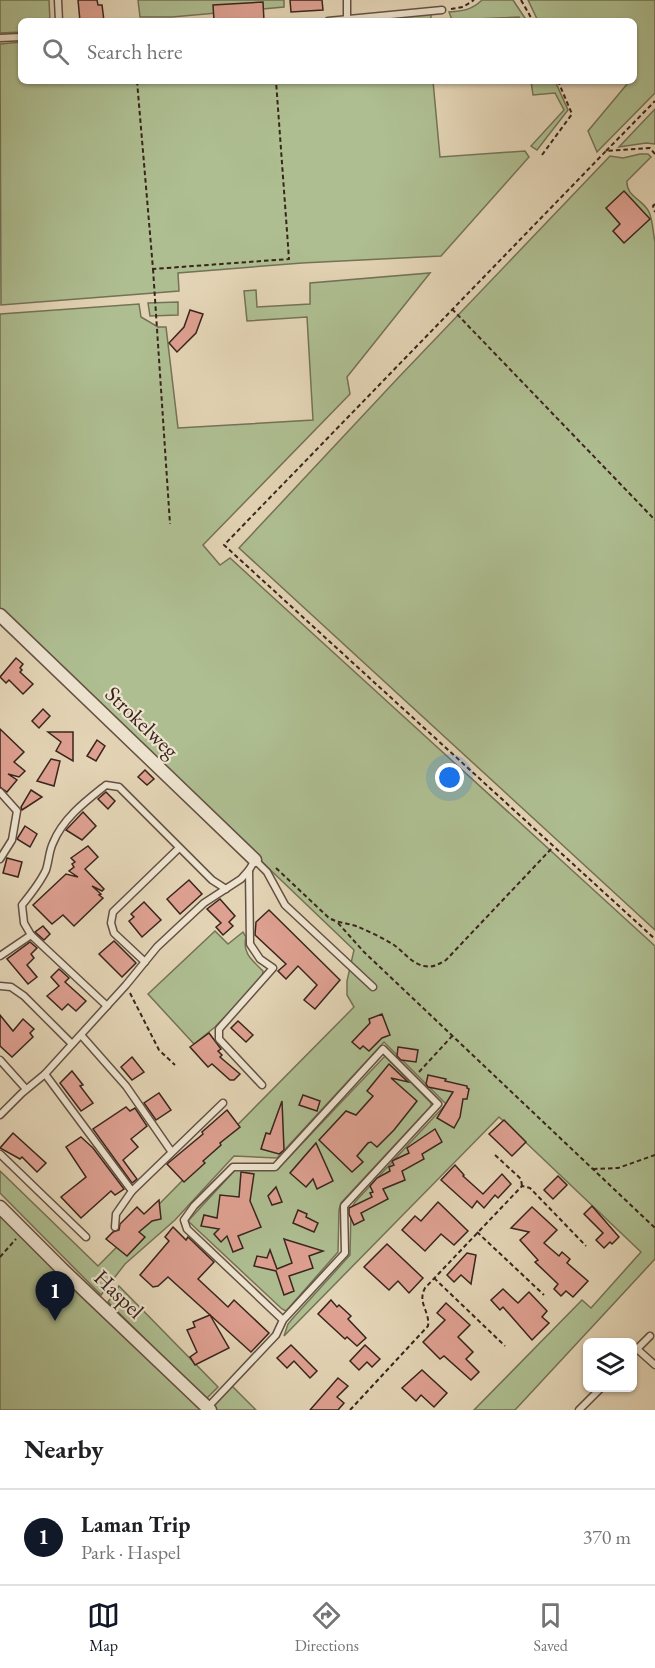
<!DOCTYPE html>
<meta charset="utf-8">
<style>
body{margin:0;font-family:"EB Garamond",serif;background:#f2f2f2;color:#202124}
.controls{position:absolute;right:18px;bottom:18px;display:grid;overflow:hidden;border-radius:9px;box-shadow:0 2px 4px #0004}
.controls button{width:54px;height:54px;display:grid;place-items:center;padding:0;border:0;border-bottom:2px solid #e0e0e0;background:#fff;color:#202124;font:30px sans-serif}
.you{position:absolute;left:450px;top:778px;width:21px;height:21px;margin:-15px;border:4px solid #fff;border-radius:50%;background:#1a73e8;box-shadow:0 0 0 9px #1a73e833}
.badge{display:grid;place-items:center;width:39px;height:39px;border-radius:50%;background:#111827;color:#fff;font-size:20px;font-weight:700}
.pin{position:absolute;translate:-50% -50px;filter:drop-shadow(0 2px 3px #0008)}
.pin::after{content:'';position:absolute;top:32px;width:21px;height:18px;background:inherit;clip-path:polygon(0 0,100% 0,50% 100%)}
.list{margin:0;padding:0;list-style:none}
h2{display:flex;justify-content:space-between;align-items:center;height:78px;margin:0;padding:0 24px;font-size:26px}
h2 small{font-size:20px;font-weight:400;color:#757577}
.list li{display:grid;grid-template-columns:39px 1fr auto;gap:18px;align-items:center;box-sizing:border-box;height:96px;padding:0 24px;border-top:2px solid #e0e0e0}
.list b{display:block;font-size:22px;white-space:nowrap}
.list p{margin:0;font-size:20px;white-space:nowrap;color:#757577}
.list em{font-size:20px;font-style:normal;color:#757577}
.icon{flex:none;width:33px;height:33px;fill:none;stroke:currentColor;stroke-width:2;stroke-linecap:round;stroke-linejoin:round}
.map{position:relative;flex:none;width:655px;height:1410px;overflow:hidden}
.search{position:absolute;background:#fff;box-shadow:0 2px 4px #0004;left:18px;right:18px;top:18px;height:66px;display:flex;align-items:center;gap:15px;box-sizing:border-box;padding:0 21px;border-radius:9px;color:#757577;font-size:22px}
.sheet{height:174px;background:#fff}
nav{display:flex;justify-content:space-around;align-items:center;box-sizing:border-box;height:84px;border-top:2px solid #e0e0e0;background:#fff;font-size:16px;color:#757577}
nav a{display:grid;justify-items:center;gap:3px}
nav .on{color:#111827}
.map>svg:first-child{display:block}
.green{fill:#aebe91;stroke:#747257;stroke-width:1.5}
.building{fill:#dea091;stroke:#3a251d;stroke-width:1.5}
.lines{fill:none;stroke-linecap:round;stroke-linejoin:round}
.lane-casing{stroke:#645143;stroke-width:9}
.street-casing{stroke:#645143;stroke-width:15}
.path{stroke:#3a251d;stroke-width:2;stroke-dasharray:4.5 3;stroke-linecap:butt}
.lane{stroke:#ede3cf;stroke-width:6}
.street{stroke:#ede3cf;stroke-width:12}
.labels{text-anchor:middle;dominant-baseline:central;stroke-width:4.5;stroke-linejoin:round;paint-order:stroke}
.street-label{font-size:22px;fill:#3a251d;stroke:#ede3cf}
</style>
<div class="map">
<svg width="655" height="1410" viewBox="0 0 655 1410">
<rect width="100%" height="100%" fill="#e3d4b5"/>
<filter id="stains"><feTurbulence type="fractalNoise" baseFrequency=".00333" numOctaves="4"/><feColorMatrix values="0 0 0 0 .2 0 0 0 0 .09 0 0 0 0 .02 0 0 0 .5 -.17"/></filter>
<radialGradient id="worn" r=".72"><stop offset=".6" stop-color="#630" stop-opacity="0"/><stop offset="1" stop-color="#630" stop-opacity=".3"/></radialGradient>
<!-- green -->
<g class="green">
<path d="M 0,0 L 49,0 L 50,21 L 21,21 L 21,32 L 0,33 Z"/>
<path d="M 138,0 L 284,0 L 284,7 L 172,17 L 140,17 Z"/>
<path d="M 482,0 L 513,0 L 527,21 L 520,21 L 519,17 L 452,20 L 449,12 C 463,11 472,10 482,0 Z"/>
<path d="M 528,0 L 655,0 L 655,93 L 597,152 L 588,131 L 628,83 L 627,81 L 634,81 L 634,21 L 538,21 Z"/>
<path d="M 431,13 L 431,21 L 404,21 L 404,15 Z"/>
<path d="M 21,42 L 21,81 L 433,81 L 440,157 L 525,151 L 529,157 L 441,256 L 302,263 L 178,273 L 179,291 L 1,305 L 0,44 Z"/>
<path d="M 531,81 L 555,81 L 568,110 L 537,150 L 531,146 L 564,110 L 555,93 L 533,95 Z"/>
<path d="M 655,109 L 655,144 L 646,143 L 619,147 Z"/>
<path d="M 640,154 L 648,154 L 651,157 L 627,181 C 626,197 643,199 649,212 C 653,221 653,233 655,242 L 655,930 L 239,548 L 398,378 L 610,156 L 623,158 Z"/>
<path d="M 430,273 L 347,377 L 350,394 L 203,545 L 220,565 L 230,558 L 655,946 L 655,1259 L 515,1410 L 474,1410 L 582,1300 L 591,1308 L 641,1252 L 499,1117 L 284,1336 L 288,1324 L 293,1318 L 350,1255 L 351,1209 L 355,1202 L 446,1104 L 384,1042 L 277,1158 L 234,1156 L 175,1220 L 125,1264 L 101,1295 L 0,1193 L 0,1171 L 98,1266 L 354,1007 L 347,995 L 347,981 L 354,950 L 0,611 L 0,314 L 139,304 L 141,317 L 158,327 L 166,327 L 178,428 L 313,420 L 307,317 L 247,321 L 244,291 L 256,290 L 257,307 L 310,304 L 310,283 Z"/>
<path d="M 178,302 L 178,315 L 150,316 L 148,303 Z"/>
<path d="M 215,931 L 228,944 L 243,932 L 246,937 C 242,953 252,960 263,971 L 262,978 L 215,1027 L 194,1044 L 148,994 Z"/>
<path d="M 385,1056 L 431,1103 L 431,1106 L 341,1203 L 339,1210 L 338,1252 L 286,1311 L 282,1309 L 188,1221 L 237,1168 L 277,1170 Z"/>
<path d="M 0,1213 L 202,1410 L 0,1410 Z"/>
<path d="M 119,1286 L 218,1387 L 206,1399 L 108,1302 Z"/>
<path d="M 232,1386 L 256,1410 L 217,1410 L 212,1405 Z"/>
</g>
<!-- building -->
<g class="building">
<path d="M 78,0 L 97,0 L 98,5 L 102,5 L 104,21 L 80,21 Z"/>
<path d="M 290,0 L 322,0 L 323,10 L 291,12 Z"/>
<path d="M 263,2 L 264,21 L 214,21 L 213,5 Z"/>
<path d="M 624,191 L 650,219 L 624,243 L 613,231 L 620,224 L 606,208 Z"/>
<path d="M 190,310 L 203,314 L 196,333 L 177,352 L 169,343 L 184,327 Z"/>
<path d="M 16,658 L 23,664 L 20,668 L 22,670 L 20,672 L 33,684 L 23,694 L 9,680 L 6,683 L 0,677 Z"/>
<path d="M 43,709 L 50,716 L 39,728 L 32,721 Z"/>
<path d="M 0,729 L 24,752 L 14,762 L 25,771 L 19,777 L 8,774 L 17,780 L 7,792 L 0,787 Z"/>
<path d="M 48,732 L 73,732 L 73,761 L 56,751 L 61,742 Z"/>
<path d="M 97,740 L 105,746 L 96,761 L 87,756 Z"/>
<path d="M 51,759 L 60,761 L 54,786 L 37,781 Z"/>
<path d="M 145,770 L 154,779 L 147,785 L 138,777 Z"/>
<path d="M 31,790 L 42,797 L 22,810 L 21,807 Z"/>
<path d="M 106,792 L 115,801 L 108,809 L 98,799 Z"/>
<path d="M 83,812 L 96,826 L 82,840 L 66,830 Z"/>
<path d="M 25,826 L 37,834 L 30,847 L 17,839 Z"/>
<path d="M 88,846 L 98,857 L 85,869 L 104,889 L 102,891 L 92,886 L 101,894 L 99,895 L 103,898 L 74,926 L 63,915 L 52,924 L 33,905 L 66,874 L 78,877 L 69,871 L 74,867 L 72,864 L 75,862 L 71,858 Z"/>
<path d="M 7,858 L 22,862 L 18,877 L 3,873 Z"/>
<path d="M 189,880 L 202,894 L 180,914 L 167,899 Z"/>
<path d="M 220,899 L 235,916 L 229,922 L 233,926 L 223,935 L 216,927 L 221,923 L 207,909 Z"/>
<path d="M 144,902 L 161,920 L 142,937 L 129,921 L 134,917 L 131,914 Z"/>
<path d="M 269,910 L 340,980 L 315,1009 L 304,1000 L 317,985 L 298,966 L 286,979 L 278,971 L 286,964 L 255,935 L 256,922 Z"/>
<path d="M 43,926 L 50,934 L 44,940 L 35,932 Z"/>
<path d="M 114,941 L 136,963 L 122,977 L 99,954 Z"/>
<path d="M 30,942 L 37,948 L 31,954 L 34,958 L 27,965 L 37,977 L 28,984 L 7,959 Z"/>
<path d="M 59,969 L 69,978 L 65,982 L 86,1001 L 76,1011 L 68,1004 L 62,1010 L 47,996 L 59,986 L 51,977 Z"/>
<path d="M 382,1014 L 390,1035 L 382,1038 L 369,1051 L 363,1046 L 360,1049 L 352,1042 L 370,1023 L 369,1019 Z"/>
<path d="M 0,1015 L 13,1031 L 23,1019 L 34,1029 L 30,1033 L 33,1037 L 12,1057 L 0,1046 Z"/>
<path d="M 238,1021 L 253,1035 L 246,1042 L 231,1028 Z"/>
<path d="M 209,1033 L 221,1049 L 218,1051 L 222,1055 L 220,1057 L 240,1074 L 234,1080 L 230,1080 L 212,1064 L 208,1067 L 190,1047 Z"/>
<path d="M 398,1047 L 418,1050 L 416,1062 L 401,1060 L 397,1056 Z"/>
<path d="M 132,1057 L 144,1072 L 132,1080 L 121,1067 Z"/>
<path d="M 389,1064 L 408,1082 L 391,1078 L 417,1101 L 394,1130 L 377,1147 L 371,1142 L 368,1143 L 357,1156 L 363,1162 L 352,1172 L 319,1140 L 346,1111 L 356,1115 L 373,1096 L 367,1091 Z"/>
<path d="M 72,1071 L 83,1085 L 80,1086 L 93,1103 L 81,1111 L 60,1083 Z"/>
<path d="M 428,1075 L 446,1079 L 445,1081 L 467,1086 L 467,1088 L 469,1089 L 467,1099 L 463,1099 L 460,1117 L 454,1128 L 437,1118 L 453,1092 L 428,1087 L 426,1084 Z"/>
<path d="M 159,1093 L 171,1110 L 156,1120 L 144,1103 Z"/>
<path d="M 303,1095 L 320,1101 L 317,1111 L 299,1105 Z"/>
<path d="M 282,1101 L 284,1150 L 279,1154 L 261,1149 L 266,1133 L 270,1134 Z"/>
<path d="M 126,1107 L 130,1111 L 135,1108 L 147,1126 L 131,1139 L 138,1147 L 123,1160 L 137,1179 L 132,1183 L 93,1129 Z"/>
<path d="M 227,1110 L 240,1127 L 220,1143 L 221,1145 L 203,1161 L 205,1163 L 184,1182 L 167,1164 L 203,1134 L 202,1132 Z"/>
<path d="M 504,1120 L 526,1142 L 512,1156 L 489,1134 Z"/>
<path d="M 435,1129 L 442,1142 L 422,1154 L 424,1159 L 402,1171 L 405,1180 L 383,1189 L 388,1199 L 361,1213 L 364,1220 L 354,1225 L 349,1214 L 349,1208 L 372,1197 L 370,1193 L 373,1192 L 370,1186 L 377,1178 L 390,1171 L 389,1167 L 394,1165 L 392,1161 L 394,1160 L 409,1153 L 407,1148 Z"/>
<path d="M 13,1133 L 46,1163 L 37,1172 L 22,1157 L 20,1159 L 0,1148 Z"/>
<path d="M 81,1137 L 93,1148 L 124,1189 L 115,1195 L 111,1191 L 81,1218 L 61,1197 L 86,1177 L 66,1147 Z"/>
<path d="M 316,1143 L 333,1181 L 317,1189 L 313,1179 L 306,1187 L 290,1173 Z"/>
<path d="M 455,1165 L 464,1175 L 463,1176 L 483,1194 L 502,1174 L 511,1184 L 498,1198 L 495,1195 L 484,1208 L 477,1201 L 472,1208 L 441,1180 Z"/>
<path d="M 241,1172 L 254,1174 L 250,1201 L 261,1227 L 238,1236 L 243,1248 L 233,1252 L 227,1236 L 221,1242 L 214,1234 L 219,1229 L 201,1226 L 204,1215 L 217,1218 L 220,1195 L 239,1197 Z"/>
<path d="M 558,1176 L 567,1185 L 553,1199 L 544,1190 Z"/>
<path d="M 276,1187 L 282,1202 L 272,1205 L 268,1196 Z"/>
<path d="M 159,1200 L 161,1219 L 152,1221 L 139,1232 L 145,1237 L 127,1256 L 106,1239 L 113,1232 L 119,1230 L 120,1224 L 137,1207 L 144,1214 Z"/>
<path d="M 438,1202 L 468,1231 L 454,1245 L 441,1234 L 425,1251 L 402,1230 L 415,1216 L 421,1221 Z"/>
<path d="M 592,1206 L 619,1237 L 612,1244 L 610,1242 L 604,1248 L 596,1240 L 603,1233 L 584,1214 Z"/>
<path d="M 532,1207 L 557,1230 L 544,1243 L 559,1256 L 562,1252 L 570,1259 L 567,1263 L 588,1281 L 573,1297 L 566,1291 L 561,1296 L 554,1289 L 558,1284 L 535,1262 L 538,1260 L 520,1240 L 529,1232 L 511,1228 Z"/>
<path d="M 298,1210 L 307,1214 L 306,1217 L 318,1223 L 314,1232 L 293,1223 Z"/>
<path d="M 173,1227 L 186,1240 L 188,1237 L 214,1262 L 198,1279 L 228,1307 L 234,1300 L 269,1333 L 251,1352 L 168,1277 L 158,1286 L 153,1287 L 140,1275 L 169,1241 L 165,1237 Z"/>
<path d="M 284,1239 L 323,1251 L 309,1256 L 313,1268 L 289,1276 L 294,1291 L 284,1295 L 276,1271 L 254,1266 L 257,1256 L 267,1258 L 270,1250 L 277,1269 L 292,1263 Z"/>
<path d="M 387,1244 L 423,1278 L 409,1293 L 398,1281 L 389,1290 L 364,1267 Z"/>
<path d="M 467,1253 L 476,1255 L 471,1284 L 461,1275 L 454,1282 L 447,1275 Z"/>
<path d="M 503,1289 L 518,1303 L 529,1292 L 547,1311 L 542,1317 L 549,1323 L 532,1340 L 503,1307 L 500,1310 L 491,1300 Z"/>
<path d="M 331,1300 L 337,1307 L 339,1305 L 351,1316 L 348,1319 L 366,1338 L 357,1346 L 347,1337 L 345,1339 L 318,1314 Z"/>
<path d="M 446,1303 L 470,1325 L 458,1337 L 473,1352 L 466,1359 L 479,1372 L 471,1380 L 444,1356 L 440,1359 L 423,1342 L 445,1320 L 437,1313 Z"/>
<path d="M 210,1315 L 229,1348 L 195,1365 L 190,1357 L 197,1352 L 187,1330 L 195,1327 L 193,1322 Z"/>
<path d="M 291,1345 L 317,1371 L 310,1378 L 294,1361 L 287,1368 L 277,1358 Z"/>
<path d="M 365,1345 L 380,1359 L 372,1367 L 367,1362 L 359,1370 L 350,1361 Z"/>
<path d="M 422,1370 L 447,1393 L 434,1407 L 421,1395 L 416,1401 L 402,1388 Z"/>
<path d="M 338,1378 L 348,1386 L 337,1397 L 344,1403 L 338,1410 L 310,1410 Z"/>
</g>
<g class="lines">
<!-- lane casing -->
<g class="lane-casing">
<g id="lane">
<path d="M 58,0 L 59,21"/>
<path d="M 347,0 L 347,19"/>
<path d="M 328,21 L 442,10"/>
<path d="M 0,38 L 21,37"/>
<path d="M 0,792 L 17,811 L 12,840 L 0,859"/>
<path d="M 249,870 L 250,944 L 260,959 L 273,968 L 219,1029 L 219,1039 L 262,1085"/>
<path d="M 31,935 L 24,923 L 22,905 C 31,894 40,883 46,870 C 49,861 49,851 53,843 C 63,818 86,801 106,785 L 119,787 L 212,880 L 226,889"/>
<path d="M 0,956 L 31,935 L 107,1006"/>
<path d="M 145,962 L 114,933 L 111,923 L 113,912 L 179,848"/>
<path d="M 0,986 L 11,987 L 24,996 L 72,1044"/>
<path d="M 81,1035 L 126,1086 L 171,1151"/>
<path d="M 0,1060 L 26,1089"/>
<path d="M 45,1074 L 132,1191 L 116,1214 L 115,1227"/>
<path d="M 0,1115 L 22,1093 L 45,1074 L 126,985 L 157,947 L 204,903 L 241,879 L 249,870 L 255,860 L 267,872 L 285,905 L 373,987"/>
<path d="M 0,1154 L 86,1237"/>
<path d="M 132,1191 L 223,1103"/>
<path d="M 637,1349 L 655,1365"/>
<path d="M 632,1354 L 650,1336"/>
<path d="M 208,1407 L 276,1335 L 283,1320 L 345,1253 L 344,1206 L 438,1104 L 383,1049 L 275,1167 L 233,1167 L 194,1206 L 184,1220 L 187,1229 L 283,1320"/>
<path d="M 579,1410 L 601,1388"/>
</g>
</g>
<!-- street casing -->
<g class="street-casing">
<g id="street">
<path d="M 0,615 L 255,860"/>
<path d="M 0,1207 L 63,1270 L 210,1410"/>
</g>
</g>
<!-- path -->
<g class="path">
<path d="M 521,0 L 533,21"/>
<path d="M 451,9 L 463,7 L 474,0"/>
<path d="M 137,81 L 153,269 L 289,259 L 276,81"/>
<path d="M 606,151 L 655,101"/>
<path d="M 655,154 L 650,148 L 606,151 L 224,545 L 655,939"/>
<path d="M 542,155 L 572,114 L 558,81"/>
<path d="M 655,204 L 653,206 L 655,212"/>
<path d="M 153,269 L 170,524"/>
<path d="M 452,309 L 655,520"/>
<path d="M 276,868 L 329,918 C 338,923 347,923 356,926 C 368,931 383,938 394,945 C 404,952 412,964 424,966 C 433,968 439,964 446,960 L 553,847"/>
<path d="M 338,923 L 364,952 L 655,1228"/>
<path d="M 130,993 L 159,1050 L 175,1065"/>
<path d="M 419,1072 L 453,1035"/>
<path d="M 495,1155 L 521,1179 L 522,1186"/>
<path d="M 593,1169 L 618,1168 L 655,1155"/>
<path d="M 477,1232 L 544,1295"/>
<path d="M 0,1257 L 16,1239"/>
<path d="M 434,1278 L 505,1346"/>
<path d="M 350,1410 L 428,1326 C 430,1311 417,1303 425,1288 L 522,1186 L 530,1188 L 586,1246"/>
</g>
<!-- lane -->
<use href="#lane" class="lane"/>
<!-- street -->
<use href="#street" class="street"/>
</g>
<g class="labels">
<!-- street labels -->
<g class="street-label">
<text transform="translate(142 722) rotate(44)">Strokelweg</text>
<text transform="translate(119 1294) rotate(44)">Haspel</text>
</g>
</g>
<rect width="100%" height="100%" filter="url(#stains)"/>
<rect width="100%" height="100%" fill="url(#worn)"/>
</svg>
<div class="controls">
<button><svg class="icon" aria-label="layers" viewBox="0 0 24 24"><path d="M12 4l9 5-9 5-9-5zM3 14l9 5 9-5"/></svg></button>
</div>
<div class="you"></div>
<div class="pin badge" style="left:55px;top:1321px">1</div>
<div class="search"><svg class="icon" aria-label="search" viewBox="0 0 24 24"><circle cx="10" cy="10" r="6"/><path d="M15 15l6 6"/></svg>Search here</div>
</div>
<section class="sheet">
<h2>Nearby<small></small></h2>
<ul class="list">
<li><span class="badge">1</span><div><b>Laman Trip</b><p>Park · Haspel</p></div><em>370 m</em></li>
</ul>
</section>
<nav>
<a class="on"><svg class="icon" aria-label="map" viewBox="0 0 24 24"><path d="M3 6l6-2 6 2 6-2v14l-6 2-6-2-6 2zM9 4v14M15 6v14"/></svg>Map</a>
<a><svg class="icon" aria-label="directions" viewBox="0 0 24 24"><path d="M12 3l9 9-9 9-9-9zM9 14v-3h6M13 9l2 2-2 2"/></svg>Directions</a>
<a><svg class="icon" aria-label="saved" viewBox="0 0 24 24"><path d="M7 4h10v16l-5-4-5 4z"/></svg>Saved</a>
</nav>
